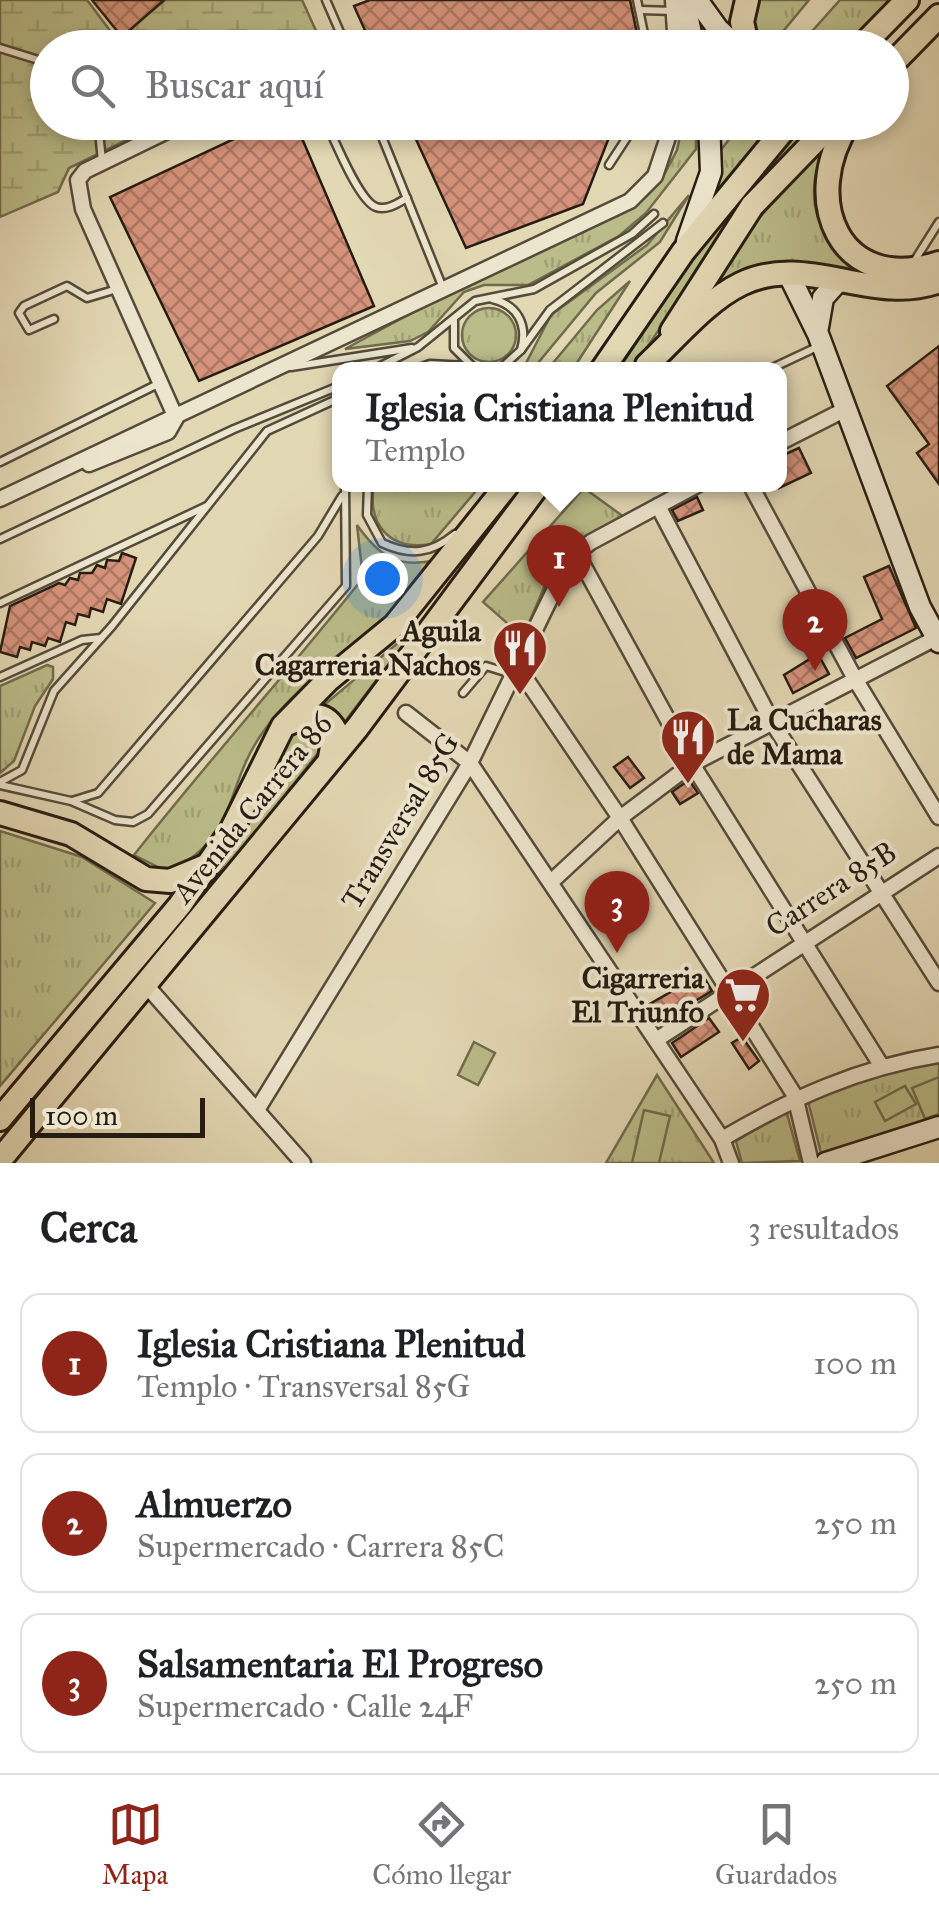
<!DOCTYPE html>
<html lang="es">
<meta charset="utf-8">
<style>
body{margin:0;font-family:"IM FELL Great Primer",serif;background:#f6f6f6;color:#202124}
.scale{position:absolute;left:30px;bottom:25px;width:175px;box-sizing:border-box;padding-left:10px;border:5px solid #261c11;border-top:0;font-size:28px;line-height:35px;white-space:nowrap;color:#261c11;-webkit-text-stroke:8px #ede6ce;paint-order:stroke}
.you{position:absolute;left:382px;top:578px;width:35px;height:35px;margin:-25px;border:8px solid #fff;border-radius:50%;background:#1a73e8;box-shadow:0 0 0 15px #1a73e833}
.badge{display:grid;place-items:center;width:65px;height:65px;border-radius:50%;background:#8f2418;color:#fff;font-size:32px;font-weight:700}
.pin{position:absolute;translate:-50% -82px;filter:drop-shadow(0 2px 5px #0008)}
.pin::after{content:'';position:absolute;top:52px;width:35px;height:30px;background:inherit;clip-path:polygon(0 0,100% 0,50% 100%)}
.popup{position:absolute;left:332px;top:362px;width:455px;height:130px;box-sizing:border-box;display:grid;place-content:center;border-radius:20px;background:#fff;filter:drop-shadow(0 2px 8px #0005);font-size:32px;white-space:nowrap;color:#757577}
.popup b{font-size:38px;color:#202124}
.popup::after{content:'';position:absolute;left:50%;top:100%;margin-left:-20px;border:20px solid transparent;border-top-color:#fff}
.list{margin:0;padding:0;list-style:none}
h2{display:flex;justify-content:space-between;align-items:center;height:130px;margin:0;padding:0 40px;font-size:42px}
h2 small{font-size:32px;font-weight:400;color:#757577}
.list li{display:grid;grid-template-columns:65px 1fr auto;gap:30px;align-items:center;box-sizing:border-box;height:140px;margin:0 20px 20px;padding:0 20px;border:2px solid #e0e0e0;border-radius:20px}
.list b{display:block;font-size:38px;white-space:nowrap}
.list p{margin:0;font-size:32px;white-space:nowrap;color:#757577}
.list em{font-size:32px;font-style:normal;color:#757577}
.icon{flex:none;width:55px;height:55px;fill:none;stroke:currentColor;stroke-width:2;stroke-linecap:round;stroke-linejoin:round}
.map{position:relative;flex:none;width:939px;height:1163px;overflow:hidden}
.search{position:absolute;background:#fff;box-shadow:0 5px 15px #0003;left:30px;right:30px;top:30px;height:110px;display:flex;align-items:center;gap:25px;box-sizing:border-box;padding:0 35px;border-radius:55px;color:#757577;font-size:38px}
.sheet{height:610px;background:#fff}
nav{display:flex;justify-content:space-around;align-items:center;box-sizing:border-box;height:140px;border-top:2px solid #e0e0e0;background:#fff;font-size:28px;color:#757577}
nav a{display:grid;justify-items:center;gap:5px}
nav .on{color:#8f2418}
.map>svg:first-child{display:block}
.grass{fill:url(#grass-tufts);stroke:#706c4d;stroke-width:2.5}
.wetland{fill:url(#wetland-marsh);stroke:#706c4d;stroke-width:2.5}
.garden{fill:#babc89;stroke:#706c4d;stroke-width:2.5}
.building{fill:url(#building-cross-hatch);stroke:#261c11;stroke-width:2.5}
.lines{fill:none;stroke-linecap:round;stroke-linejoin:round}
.lane-casing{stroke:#554b3a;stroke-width:11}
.street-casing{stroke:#554b3a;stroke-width:19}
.secondary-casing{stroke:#261c11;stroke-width:25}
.primary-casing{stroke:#261c11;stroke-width:28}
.lane{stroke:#ede6ce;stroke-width:6}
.street{stroke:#ede6ce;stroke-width:14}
.secondary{stroke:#ede6ce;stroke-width:20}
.primary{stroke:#e3d8b4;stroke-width:22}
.labels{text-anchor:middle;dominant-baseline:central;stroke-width:8;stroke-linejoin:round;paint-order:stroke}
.poi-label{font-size:30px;font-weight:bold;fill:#261c11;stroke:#ede6ce;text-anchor:end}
.street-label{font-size:30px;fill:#261c11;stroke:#ede6ce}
</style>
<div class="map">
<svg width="939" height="1163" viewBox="0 0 939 1163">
<defs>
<pattern id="grass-tufts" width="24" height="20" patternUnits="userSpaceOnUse" patternTransform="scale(2.5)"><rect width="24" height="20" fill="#babc89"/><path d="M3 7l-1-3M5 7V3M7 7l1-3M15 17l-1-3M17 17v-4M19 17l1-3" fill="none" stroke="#a0a175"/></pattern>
<pattern id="wetland-marsh" width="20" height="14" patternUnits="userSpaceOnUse" patternTransform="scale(2.5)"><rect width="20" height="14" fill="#babc89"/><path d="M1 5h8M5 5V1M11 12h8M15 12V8" fill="none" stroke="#a0a175"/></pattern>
<pattern id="building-cross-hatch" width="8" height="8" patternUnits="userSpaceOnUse" patternTransform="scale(2.5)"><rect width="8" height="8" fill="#d6937b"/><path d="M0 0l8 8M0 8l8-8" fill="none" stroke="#ad7763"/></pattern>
</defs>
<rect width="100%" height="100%" fill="#e3d8b4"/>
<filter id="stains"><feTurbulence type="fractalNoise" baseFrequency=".002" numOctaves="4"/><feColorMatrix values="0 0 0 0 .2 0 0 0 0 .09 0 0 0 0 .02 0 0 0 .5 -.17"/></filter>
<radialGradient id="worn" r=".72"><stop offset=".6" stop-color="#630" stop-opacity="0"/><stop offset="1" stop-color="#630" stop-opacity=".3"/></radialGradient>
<!-- grass -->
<g class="grass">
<path d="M 754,0 L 809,0 L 770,47 L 754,47 L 750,7 Z"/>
<path d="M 840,0 L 889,0 L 845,47 L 798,47 Z"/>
<path d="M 683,123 L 696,123 L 696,149 L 646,213 L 619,236 L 528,285 L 484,285 L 464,292 L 428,332 L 410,341 L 345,349 L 458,288 L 631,208 L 665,173 L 677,150 Z"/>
<path d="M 742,123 L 775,123 L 714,196 L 720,151 Z"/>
<path d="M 806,123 L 819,123 L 750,196 L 635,365 L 618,370 L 700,248 Z"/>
<path d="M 826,139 C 802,203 813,233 867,273 L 805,264 L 706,295 L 738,243 Z"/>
<path d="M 689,195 L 660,242 L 596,293 L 533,369 L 523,369 L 551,315 L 647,245 Z"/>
<path d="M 630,281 L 573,369 L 548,369 L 597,310 Z"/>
<circle cx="489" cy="335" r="27"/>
<path d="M 374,485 L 374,484 L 481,485 L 431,544 C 390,551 367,525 374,485 Z"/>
<path d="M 584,488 L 624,517 L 560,550 L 523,637 L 483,602 Z"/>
<path d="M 357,525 C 379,556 397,569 436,560 C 414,586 394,611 368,633 C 330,665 292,691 263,732 C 223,788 240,837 168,872 L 134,855 C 208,761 288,672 363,578 Z"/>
<path d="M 417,627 L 343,724 L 324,705 Z"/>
<path d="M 47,665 L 53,667 L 53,679 L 35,706 L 14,761 L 0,773 L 0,686 Z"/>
<path d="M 320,722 L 329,739 L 223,874 L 217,869 L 293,729 Z"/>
<path d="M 0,831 L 82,857 L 155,903 L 0,1086 Z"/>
<path d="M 939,1062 L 939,1120 L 822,1157 L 807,1097 L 877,1072 Z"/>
<path d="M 657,1075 L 714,1163 L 606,1163 Z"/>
<path d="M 786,1110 L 800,1161 L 742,1163 L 736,1141 Z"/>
</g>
<!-- wetland -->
<path class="wetland" d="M 0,0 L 87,0 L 117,40 L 165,0 L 302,0 L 322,44 L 48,48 L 48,122 L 162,123 L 69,168 L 58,192 L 0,217 Z"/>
<!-- garden -->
<g class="garden">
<path d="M 474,1042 L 495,1053 L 478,1085 L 458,1075 Z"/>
<path d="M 939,1077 L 939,1114 L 925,1119 L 912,1088 Z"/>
<path d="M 905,1086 L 916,1104 L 885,1121 L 875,1102 Z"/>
<path d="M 644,1110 L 670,1116 L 659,1163 L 632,1163 Z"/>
</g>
<!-- building -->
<g class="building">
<path d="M 92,0 L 164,0 L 122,37 Z"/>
<path d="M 370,0 L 630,0 L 640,48 L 373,48 L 354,6 Z"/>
<path d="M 270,122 L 295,122 L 374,306 L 199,381 L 110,197 Z"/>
<path d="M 408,122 L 615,122 L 583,204 L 466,248 Z"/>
<path d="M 939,346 L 939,484 L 917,453 L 929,444 L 887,386 Z"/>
<path d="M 799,448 L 811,473 L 779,488 L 779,457 Z"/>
<path d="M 697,497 L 703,510 L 678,521 L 672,510 Z"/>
<path d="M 122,553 L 136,558 L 121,604 L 107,599 L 103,612 L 91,608 L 89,617 L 78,614 L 75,625 L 66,622 L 60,642 L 48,638 L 45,646 L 32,642 L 30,650 L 20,647 L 17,657 L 0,652 L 10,606 L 59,583 L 65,585 L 70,578 L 78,580 L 80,573 L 92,573 L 97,565 L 105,568 L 107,560 L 119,561 Z"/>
<path d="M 889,566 L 916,628 L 856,658 L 845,638 L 882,619 L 864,577 Z"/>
<path d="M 818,654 L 829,674 L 793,693 L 784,675 Z"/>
<path d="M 628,757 L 644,778 L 630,788 L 614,767 Z"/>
<path d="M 689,780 L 698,793 L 680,804 L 672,792 Z"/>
<path d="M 702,974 L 712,991 L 658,1023 L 648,1005 Z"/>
<path d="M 709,1018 L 719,1032 L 681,1057 L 672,1043 Z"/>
<path d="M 742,1037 L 759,1061 L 749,1069 L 732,1043 Z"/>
</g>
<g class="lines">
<!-- lane casing -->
<g class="lane-casing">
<g id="lane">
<path d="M 326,0 L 346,46"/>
<path d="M 637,0 L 647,48"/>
<path d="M 640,10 L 674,11"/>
<path d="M 0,48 L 48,63"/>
<path d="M 98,122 L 102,161"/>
<path d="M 326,122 C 335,141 359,201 376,207 C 387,211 398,203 407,198"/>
<path d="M 376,122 L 443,288"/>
<path d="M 609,165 L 637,122"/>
<path d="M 915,260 L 939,222"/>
<path d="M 492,299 C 518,305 528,325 521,350 L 499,370"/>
<path d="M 54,319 L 29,330 L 19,313 L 24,306 L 67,286 L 87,298 L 117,289"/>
<path d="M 454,321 L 454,348 L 476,370"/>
<path d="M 521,350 L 550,310 L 663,223"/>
<path d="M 291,367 L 412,348"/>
<path d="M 373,370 L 418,347 L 475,301 L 534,289 L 632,234 L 654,214"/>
<path d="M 414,370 L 430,364 L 467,366"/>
<path d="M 768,370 L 817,347"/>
<path d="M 0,462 L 160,383"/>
<path d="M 368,484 L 367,515 L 382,543 C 410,556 431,554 455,534"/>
<path d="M 0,539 L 234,429 L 339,386"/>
<path d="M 0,603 L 207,506"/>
<path d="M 0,677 L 82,640 L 101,638"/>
<path d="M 463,693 L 486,666 L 512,674"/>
<path d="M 0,782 L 22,770 L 54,691 L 112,626 L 267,431 L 339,398"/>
<path d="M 0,785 L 71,801 L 115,820 L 133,822 L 148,814 L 346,586 L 345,484"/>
<path d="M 72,801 L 98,793 L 318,536 L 342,496"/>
</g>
</g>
<!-- street casing -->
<g class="street-casing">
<g id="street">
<path d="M 673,0 L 676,48"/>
<path d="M 339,48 L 345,45"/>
<path d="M 779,443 L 846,409"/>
<path d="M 89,464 L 168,432 L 176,418 L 83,209 L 78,180 L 85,171 L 186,122"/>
<path d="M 750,484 L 855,679 L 939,817"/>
<path d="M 0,499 L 630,201 L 655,176 L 673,122"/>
<path d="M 658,506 L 772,722 L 939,983"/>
<path d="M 576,552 L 692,764 L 881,1065"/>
<path d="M 517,666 L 620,818 L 795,1096 L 811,1163"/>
<path d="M 406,713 L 470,763 L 722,1139 L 731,1163"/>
<path d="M 551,882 L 620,818 L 692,764 L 936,638"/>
<path d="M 146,985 L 303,1163"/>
<path d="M 656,1040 L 939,856"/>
<path d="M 257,1110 L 470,763 L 570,558 L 591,542 L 699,484"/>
<path d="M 722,1139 C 792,1098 858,1068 939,1055"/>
</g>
</g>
<!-- secondary casing -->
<g class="secondary-casing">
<g id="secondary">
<path d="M 684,0 L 694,48"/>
<path d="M 697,0 L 718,29 L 738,48"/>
<path d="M 687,241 L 711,172 L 709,122"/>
<path d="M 788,273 L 818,334 L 920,607 L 939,642"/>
<path d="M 818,327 L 823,298 L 839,280"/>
<path d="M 826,1163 L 939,1127"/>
</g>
</g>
<!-- primary casing -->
<g class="primary-casing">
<g id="primary">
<path d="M 747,0 L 742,22 L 748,48"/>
<path d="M 860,48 L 907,0"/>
<path d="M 892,64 L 939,16"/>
<path d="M 849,122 C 799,199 839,296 939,263"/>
<path d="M 672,331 L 752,206 L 833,122"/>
<path d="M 647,365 C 676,338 706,301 741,284 C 806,252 874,306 939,281"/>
<path d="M 602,370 L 683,252 L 790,122"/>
<path d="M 289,723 C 308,715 324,710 335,730 L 330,758"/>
<path d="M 0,813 L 71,834 L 146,879 L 170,881 L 206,866"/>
<path d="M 0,1119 L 180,905 L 231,831 L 283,726 L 328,680 L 395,625 L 508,484"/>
<path d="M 0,1160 L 357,728 L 539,484"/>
</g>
</g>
<!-- lane -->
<use href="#lane" class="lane"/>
<!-- street -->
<use href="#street" class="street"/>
<!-- secondary -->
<use href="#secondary" class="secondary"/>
<!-- primary -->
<use href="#primary" class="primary"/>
</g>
<!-- icons -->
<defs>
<g id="restaurant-pin" transform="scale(2.875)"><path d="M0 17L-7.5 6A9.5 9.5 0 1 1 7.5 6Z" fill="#8f2418" stroke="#ede6ce"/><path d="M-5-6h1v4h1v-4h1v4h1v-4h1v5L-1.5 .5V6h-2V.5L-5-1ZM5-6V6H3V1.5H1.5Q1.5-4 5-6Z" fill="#fff"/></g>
<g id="supermarket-pin" transform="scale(2.875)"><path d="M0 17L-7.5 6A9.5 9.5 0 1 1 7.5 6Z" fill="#8f2418" stroke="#ede6ce"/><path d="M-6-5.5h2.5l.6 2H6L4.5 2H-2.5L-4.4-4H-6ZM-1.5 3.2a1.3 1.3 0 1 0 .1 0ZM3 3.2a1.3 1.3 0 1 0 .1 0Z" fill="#fff"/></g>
</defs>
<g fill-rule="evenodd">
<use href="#restaurant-pin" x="520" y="648"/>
<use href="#restaurant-pin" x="688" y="737"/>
<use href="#supermarket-pin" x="743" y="995"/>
</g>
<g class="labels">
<!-- poi labels -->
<g class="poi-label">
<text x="481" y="631">Aguila<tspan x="481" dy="34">Cagarreria Nachos</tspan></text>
<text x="727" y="720" text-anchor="start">La Cucharas<tspan x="727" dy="34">de Mama</tspan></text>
<text x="704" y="978">Cigarreria<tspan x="704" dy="34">El Triunfo</tspan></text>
</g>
<!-- street labels -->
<g class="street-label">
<text transform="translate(252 808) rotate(-51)">Avenida Carrera 86</text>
<text transform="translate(400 821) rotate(-59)">Transversal 85G</text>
<text transform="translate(831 889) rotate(-33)">Carrera 85B</text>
</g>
</g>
<rect width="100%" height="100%" filter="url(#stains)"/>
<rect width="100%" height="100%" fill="url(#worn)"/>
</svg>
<div class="scale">100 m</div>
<div class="you"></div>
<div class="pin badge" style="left:559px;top:607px">1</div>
<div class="popup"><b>Iglesia Cristiana Plenitud</b>Templo</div>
<div class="pin badge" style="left:815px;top:671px">2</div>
<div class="pin badge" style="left:617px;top:953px">3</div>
<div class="search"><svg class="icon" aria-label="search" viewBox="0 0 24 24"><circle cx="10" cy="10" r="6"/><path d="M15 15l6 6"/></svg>Buscar aquí</div>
</div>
<section class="sheet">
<h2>Cerca<small>3 resultados</small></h2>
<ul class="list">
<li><span class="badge">1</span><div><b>Iglesia Cristiana Plenitud</b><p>Templo · Transversal 85G</p></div><em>100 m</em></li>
<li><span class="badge">2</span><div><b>Almuerzo</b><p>Supermercado · Carrera 85C</p></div><em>250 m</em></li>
<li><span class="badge">3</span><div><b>Salsamentaria El Progreso</b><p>Supermercado · Calle 24F</p></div><em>250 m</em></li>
</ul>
</section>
<nav>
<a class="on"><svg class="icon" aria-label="map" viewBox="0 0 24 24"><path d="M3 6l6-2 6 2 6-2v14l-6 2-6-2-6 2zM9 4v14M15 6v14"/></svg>Mapa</a>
<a><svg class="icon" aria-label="directions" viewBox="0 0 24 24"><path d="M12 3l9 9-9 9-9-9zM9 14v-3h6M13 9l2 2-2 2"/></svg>Cómo llegar</a>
<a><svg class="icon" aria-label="saved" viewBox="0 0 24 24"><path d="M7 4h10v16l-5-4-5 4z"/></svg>Guardados</a>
</nav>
